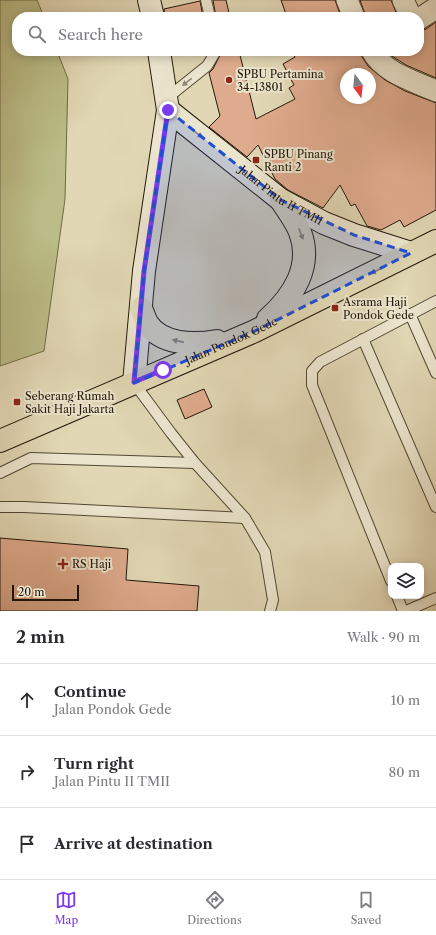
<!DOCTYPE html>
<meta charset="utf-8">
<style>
body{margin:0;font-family:"Libre Caslon Text",serif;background:#f2f2f3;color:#2b2b33}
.controls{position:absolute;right:12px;bottom:12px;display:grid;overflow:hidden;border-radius:8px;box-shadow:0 2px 10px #0003}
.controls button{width:36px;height:36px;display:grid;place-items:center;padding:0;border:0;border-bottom:1px solid #e1e1e2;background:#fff;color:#2b2b33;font:20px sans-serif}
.compass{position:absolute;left:340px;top:68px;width:36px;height:36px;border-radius:50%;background:#fff;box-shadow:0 2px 10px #0003;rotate:165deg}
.scale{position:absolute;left:12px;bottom:10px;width:67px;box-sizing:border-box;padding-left:4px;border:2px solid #23180a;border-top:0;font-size:11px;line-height:14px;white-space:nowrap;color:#23180a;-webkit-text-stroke:3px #ece5ce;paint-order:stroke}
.stop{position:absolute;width:12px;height:12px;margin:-9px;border:3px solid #7c3aed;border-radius:50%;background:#fff}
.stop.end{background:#7c3aed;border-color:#fff;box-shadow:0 1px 4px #0008}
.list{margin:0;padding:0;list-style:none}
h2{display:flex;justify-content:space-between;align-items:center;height:52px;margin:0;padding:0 16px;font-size:17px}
h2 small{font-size:13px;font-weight:400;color:#7c7c81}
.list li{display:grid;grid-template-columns:26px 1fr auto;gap:12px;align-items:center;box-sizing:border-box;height:72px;padding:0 16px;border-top:1px solid #e1e1e2}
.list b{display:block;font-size:15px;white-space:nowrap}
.list p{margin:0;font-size:13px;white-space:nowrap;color:#7c7c81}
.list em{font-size:13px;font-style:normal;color:#7c7c81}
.icon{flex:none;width:22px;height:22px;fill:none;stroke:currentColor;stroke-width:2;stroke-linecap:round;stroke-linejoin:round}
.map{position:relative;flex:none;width:436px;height:611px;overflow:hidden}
.search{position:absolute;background:#fff;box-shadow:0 2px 10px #0003;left:12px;right:12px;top:12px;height:44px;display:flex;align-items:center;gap:10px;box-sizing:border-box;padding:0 14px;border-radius:16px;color:#7c7c81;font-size:15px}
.sheet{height:268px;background:#fff}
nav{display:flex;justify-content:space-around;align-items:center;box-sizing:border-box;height:56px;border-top:1px solid #e1e1e2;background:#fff;font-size:11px;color:#7c7c81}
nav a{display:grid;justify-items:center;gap:2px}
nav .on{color:#7c3aed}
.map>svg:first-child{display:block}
.green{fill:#bbbc87;stroke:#6f6a48}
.building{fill:#dfab8e;stroke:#23180a;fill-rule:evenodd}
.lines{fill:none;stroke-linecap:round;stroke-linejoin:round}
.lane-casing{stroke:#524834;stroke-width:12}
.street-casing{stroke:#524834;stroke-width:23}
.secondary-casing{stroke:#23180a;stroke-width:24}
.primary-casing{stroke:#23180a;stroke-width:24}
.lane{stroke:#ece5ce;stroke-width:10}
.street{stroke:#ece5ce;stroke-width:21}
.secondary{stroke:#ece5ce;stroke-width:22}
.primary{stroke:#e1d7b4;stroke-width:22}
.oneway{fill:#928976}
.oneway2{fill:#8c8168}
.route{stroke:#7c3aed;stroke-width:5}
.marked{fill:#1d4ed8;fill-opacity:0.2;stroke:#1d4ed8;stroke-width:3;stroke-dasharray:8 5;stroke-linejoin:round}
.poi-dot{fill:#8f2418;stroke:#ece5ce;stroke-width:1.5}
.labels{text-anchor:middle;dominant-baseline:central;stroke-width:4;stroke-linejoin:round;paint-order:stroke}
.poi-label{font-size:11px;fill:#23180a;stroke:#ece5ce;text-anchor:start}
.street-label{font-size:11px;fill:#23180a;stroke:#ece5ce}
</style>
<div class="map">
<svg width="436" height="611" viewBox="0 0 436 611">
<rect width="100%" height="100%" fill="#e1d7b4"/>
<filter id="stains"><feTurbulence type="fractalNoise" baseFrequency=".005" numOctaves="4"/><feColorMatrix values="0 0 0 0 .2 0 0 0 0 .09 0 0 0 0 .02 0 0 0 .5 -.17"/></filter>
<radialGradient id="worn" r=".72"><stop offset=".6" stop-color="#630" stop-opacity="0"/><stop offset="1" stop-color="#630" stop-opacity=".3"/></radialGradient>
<!-- green -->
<path class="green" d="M 0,0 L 37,0 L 44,17 L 17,17 L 17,51 L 57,51 L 68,79 L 65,199 L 44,351 L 0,366 Z"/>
<!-- building -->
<g class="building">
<path d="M 213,0 L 226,0 L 230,17 L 216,17 Z"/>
<path d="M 281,0 L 335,0 L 341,17 L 287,17 Z"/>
<path d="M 360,0 L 391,0 L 398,17 L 366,17 Z"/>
<path d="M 200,1 L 203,17 L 165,17 L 164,9 Z"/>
<path d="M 436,22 L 436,78 L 406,65 L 392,56 L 387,51 L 419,51 L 419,31 L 426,29 Z"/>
<path d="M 222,51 L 239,51 L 256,119 L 295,99 L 289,88 L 294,85 L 283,64 L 295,57 L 292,51 L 360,51 L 362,57 L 368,66 L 385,80 L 405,91 L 436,103 L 436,210 L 404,227 L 400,220 L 381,230 L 367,226 L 355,204 L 351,206 L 340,185 L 323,208 L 288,190 L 275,179 L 258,145 L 247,157 L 209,127 L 220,116 L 209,73 L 213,69 ZM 346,74 L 370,74 L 370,98 L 346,98 Z"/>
<path d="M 204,389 L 212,407 L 185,419 L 177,400 Z"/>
<path d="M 0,538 L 128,549 L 126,580 L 199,586 L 197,611 L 0,611 Z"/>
</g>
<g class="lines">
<!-- lane casing -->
<g class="lane-casing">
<g id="lane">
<path d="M 206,0 L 210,17"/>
<path d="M 167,98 L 207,66 L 216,51"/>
<path d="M 410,314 L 436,373"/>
<path d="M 363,339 L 436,507"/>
<path d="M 134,383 L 171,433 L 195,463 L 245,518 L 265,552 L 273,600 L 270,611"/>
<path d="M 0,473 L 31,458 L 195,463"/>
<path d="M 0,507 L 24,507 L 245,518"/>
<path d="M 391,581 L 312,385 L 312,371 L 320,362 L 436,301"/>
<path d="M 397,596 L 403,611"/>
<path d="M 406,611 L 436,598"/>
</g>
</g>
<!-- street casing -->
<g class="street-casing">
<g id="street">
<path d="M 347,0 L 354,17"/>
<path d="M 403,0 L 411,17"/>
<path d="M 419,19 L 436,8"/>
<path d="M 372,51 C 384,73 414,81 436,91"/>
</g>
</g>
<!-- secondary casing -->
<g class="secondary-casing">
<g id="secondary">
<path d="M 149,0 L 153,17"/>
<path id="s1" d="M 168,110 L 281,200 L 324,223 L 354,235 L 411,253"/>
<path d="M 134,383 L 144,271 L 168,110 L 159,51"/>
</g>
</g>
<!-- primary casing -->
<g class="primary-casing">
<g id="primary">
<path d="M 141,308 C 143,313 145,319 147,323 C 161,345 194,345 217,341"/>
<path d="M 268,319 C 293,297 313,266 300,232 C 296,221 287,210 281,200"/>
<path id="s2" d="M 0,441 L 255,331 L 436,241"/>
</g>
</g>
<!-- lane -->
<use href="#lane" class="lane"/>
<!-- street -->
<use href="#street" class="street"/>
<!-- secondary -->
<use href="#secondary" class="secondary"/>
<!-- primary -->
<use href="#primary" class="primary"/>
</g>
<!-- one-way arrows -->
<defs><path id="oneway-solid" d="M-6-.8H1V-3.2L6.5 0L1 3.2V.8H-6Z"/></defs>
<g class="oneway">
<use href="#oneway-solid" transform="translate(187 82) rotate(142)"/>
<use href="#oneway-solid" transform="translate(198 134) rotate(39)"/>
</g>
<g class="oneway2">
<use href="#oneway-solid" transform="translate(301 234) rotate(69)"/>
<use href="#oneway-solid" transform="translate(376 271) rotate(153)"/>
<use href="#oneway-solid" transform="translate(178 341) rotate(-167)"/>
</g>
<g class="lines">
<!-- route -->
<path class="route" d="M 163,370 L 134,382 L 144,271 L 168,110"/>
</g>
<!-- marked area -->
<path class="marked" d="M 168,110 L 281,200 L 354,235 L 411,253 L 255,331 L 134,383 L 144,271 Z"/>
<!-- markers -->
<g class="poi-dot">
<circle cx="229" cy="80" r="4"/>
<rect x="252" y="156" width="8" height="8" rx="2"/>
<rect x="331" y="304" width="8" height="8" rx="2"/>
<rect x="13" y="398" width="8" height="8" rx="2"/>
<path d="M61 558h4v4h4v4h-4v4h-4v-4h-4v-4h4z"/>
</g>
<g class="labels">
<!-- poi labels -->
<g class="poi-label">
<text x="237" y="74">SPBU Pertamina<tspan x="237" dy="13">34-13801</tspan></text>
<text x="264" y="154">SPBU Pinang<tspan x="264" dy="13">Ranti 2</tspan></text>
<text x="343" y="302">Asrama Haji<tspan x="343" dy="13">Pondok Gede</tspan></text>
<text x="25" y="396">Seberang Rumah<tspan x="25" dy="13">Sakit Haji Jakarta</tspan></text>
<text x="72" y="564">RS Haji</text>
</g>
<!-- street labels -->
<g class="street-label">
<text stroke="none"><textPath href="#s1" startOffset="142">Jalan Pintu II TMII</textPath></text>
<text stroke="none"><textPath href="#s2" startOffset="252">Jalan Pondok Gede</textPath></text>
</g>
</g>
<rect width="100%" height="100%" filter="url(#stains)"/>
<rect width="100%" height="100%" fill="url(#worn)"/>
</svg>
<div class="controls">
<button><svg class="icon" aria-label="layers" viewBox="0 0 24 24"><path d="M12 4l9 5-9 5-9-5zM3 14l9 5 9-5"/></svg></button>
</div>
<svg class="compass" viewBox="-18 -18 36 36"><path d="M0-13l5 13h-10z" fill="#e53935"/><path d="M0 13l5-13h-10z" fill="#7c7c81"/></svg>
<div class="scale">20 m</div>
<div class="stop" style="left:163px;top:370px"></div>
<div class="stop end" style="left:168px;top:110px"></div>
<div class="search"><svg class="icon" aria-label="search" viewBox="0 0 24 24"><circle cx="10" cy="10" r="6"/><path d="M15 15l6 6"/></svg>Search here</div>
</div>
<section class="sheet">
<h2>2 min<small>Walk · 90 m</small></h2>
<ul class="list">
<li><svg class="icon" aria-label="ahead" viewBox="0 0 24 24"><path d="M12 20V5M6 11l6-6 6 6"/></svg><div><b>Continue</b><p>Jalan Pondok Gede</p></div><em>10 m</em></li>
<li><svg class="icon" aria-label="right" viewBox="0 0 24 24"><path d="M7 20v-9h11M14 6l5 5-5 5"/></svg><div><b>Turn right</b><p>Jalan Pintu II TMII</p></div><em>80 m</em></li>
<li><svg class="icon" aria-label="arrive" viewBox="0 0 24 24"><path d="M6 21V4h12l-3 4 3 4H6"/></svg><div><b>Arrive at destination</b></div></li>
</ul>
</section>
<nav>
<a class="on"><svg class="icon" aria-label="map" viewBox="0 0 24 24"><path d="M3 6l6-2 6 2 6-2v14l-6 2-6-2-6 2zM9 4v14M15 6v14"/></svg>Map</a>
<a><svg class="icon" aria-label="directions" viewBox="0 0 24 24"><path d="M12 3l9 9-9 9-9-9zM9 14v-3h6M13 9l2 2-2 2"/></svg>Directions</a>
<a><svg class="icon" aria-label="saved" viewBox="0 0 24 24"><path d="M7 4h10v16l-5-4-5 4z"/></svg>Saved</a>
</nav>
